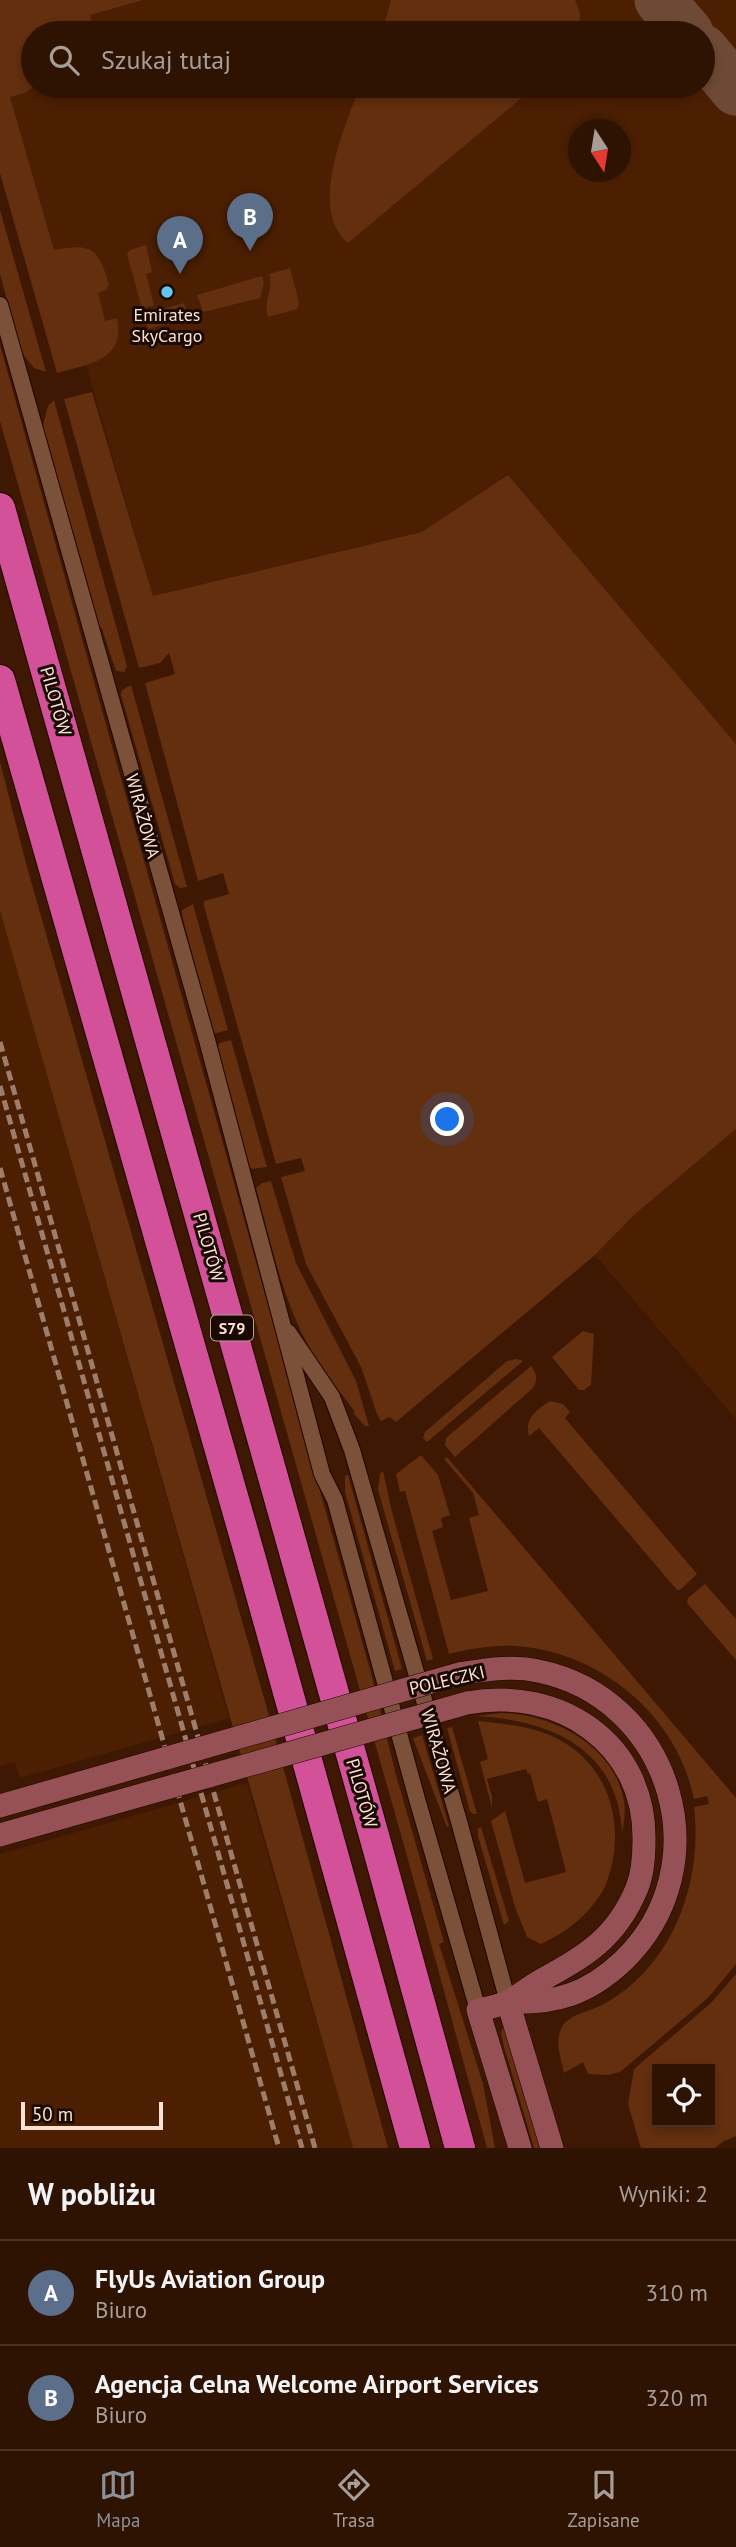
<!DOCTYPE html>
<html lang="pl">
<meta charset="utf-8">
<style>
body{margin:0;font-family:"PT Sans",sans-serif;background:#3a2011;color:#f1f3f6}
.controls{position:absolute;right:21px;bottom:21px;display:grid;overflow:hidden;border-radius:0px;box-shadow:0 4px 10px #0003}
.controls button{width:63px;height:63px;display:grid;place-items:center;padding:0;border:0;border-bottom:2px solid #493224;background:#2e1202;color:#f1f3f6;font:35px sans-serif}
.compass{position:absolute;left:568px;top:119px;width:63px;height:63px;border-radius:50%;background:#2e1202;box-shadow:0 4px 10px #0003;rotate:168deg}
.scale{position:absolute;left:21px;bottom:18px;width:142px;box-sizing:border-box;padding-left:7px;border:4px solid #fbe1d4;border-top:0;font-size:19px;line-height:24px;white-space:nowrap;color:#fbe1d4;-webkit-text-stroke:5px #190902;paint-order:stroke}
.you{position:absolute;left:448px;top:1120px;width:24px;height:24px;margin:-18px;border:5px solid #fff;border-radius:50%;background:#1a73e8;box-shadow:0 0 0 10px #1a73e833}
.badge{display:grid;place-items:center;width:46px;height:46px;border-radius:50%;background:#8c9099;color:#fff;font-size:23px;font-weight:700}
.pin{position:absolute;translate:-50% -58px;filter:drop-shadow(0 2px 4px #0008)}
.pin::after{content:'';position:absolute;top:37px;width:24px;height:21px;background:inherit;clip-path:polygon(0 0,100% 0,50% 100%)}
.list{margin:0;padding:0;list-style:none}
h2{display:flex;justify-content:space-between;align-items:center;height:91px;margin:0;padding:0 28px;font-size:30px}
h2 small{font-size:23px;font-weight:400;color:#a79e99}
.list li{display:grid;grid-template-columns:46px 1fr auto;gap:21px;align-items:center;box-sizing:border-box;height:105px;padding:0 28px;border-top:2px solid #493224}
.list b{display:block;font-size:26px;white-space:nowrap}
.list p{margin:0;font-size:23px;white-space:nowrap;color:#a79e99}
.list em{font-size:23px;font-style:normal;color:#a79e99}
.icon{flex:none;width:38px;height:38px;fill:none;stroke:currentColor;stroke-width:2;stroke-linecap:round;stroke-linejoin:round}
.map{position:relative;flex:none;width:736px;height:2148px;overflow:hidden}
.search{position:absolute;background:#2e1202;box-shadow:0 4px 10px #0003;left:21px;right:21px;top:21px;height:77px;display:flex;align-items:center;gap:18px;box-sizing:border-box;padding:0 24px;border-radius:38px;color:#a79e99;font-size:26px}
.sheet{height:301px;background:#2e1202}
nav{display:flex;justify-content:space-around;align-items:center;box-sizing:border-box;height:98px;border-top:2px solid #493224;background:#2e1202;font-size:19px;color:#a79e99}
nav a{display:grid;justify-items:center;gap:4px}
nav .on{color:#8c9099}
.map>svg:first-child{display:block}
.built{fill:#4c1f02;fill-rule:evenodd}
.green{fill:#632f0f;fill-rule:evenodd}
.lines{fill:none;stroke-linecap:round;stroke-linejoin:round}
.taxiway{stroke:#6e4a36;stroke-width:51}
.minor-casing{stroke:#1f0500;stroke-width:18}
.secondary-casing{stroke:#1f0500;stroke-width:24}
.motorway-casing{stroke:#1f0500;stroke-width:32}
.minor{stroke:#7c513a;stroke-width:16}
.secondary{stroke:#965156;stroke-width:23}
.motorway{stroke:#d25199;stroke-width:30}
.rail{stroke:#9d7d6b;stroke-width:5;stroke-dasharray:10 5;stroke-linecap:butt}
.secondary-bridge-casing{stroke:#1f0500;stroke-width:24;stroke-linecap:butt}
.secondary-bridge{stroke:#965156;stroke-width:23}
.poi-dot{fill:#65c5ee;stroke:#190902;stroke-width:2.5}
.labels{text-anchor:middle;dominant-baseline:central;stroke-width:6;stroke-linejoin:round;paint-order:stroke}
.shield{fill:#190902;stroke:#b7a095;stroke-width:2}
.shield-label{font-size:16px;font-weight:bold;fill:#fbe1d4}
.poi-label{font-size:18px;fill:#fbe1d4;stroke:#190902}
.street-label{font-size:18px;fill:#fbe1d4;stroke:#190902}
</style>
<div class="map">
<svg width="736" height="2148" viewBox="0 0 736 2148">
<rect width="100%" height="100%" fill="#3e1802"/>
<!-- built -->
<g class="built">
<path d="M 102,0 L 736,0 L 736,744 L 508,475 L 423,532 L 153,596 L 0,68 L 0,29 ZM 33,33 L 703,33 L 703,86 L 33,86 ZM 578,130 L 620,130 L 620,172 L 578,172 Z"/>
<path d="M 0,911 L 229,1718 L 20,1778 L 15,1762 L 0,1766 Z"/>
<path d="M 736,1129 L 736,1419 L 595,1255 L 634,1215 Z"/>
<path d="M 247,1783 L 353,2148 L 0,2148 L 0,1854 Z"/>
</g>
<!-- green -->
<g class="green">
<path d="M 0,0 L 143,0 L 90,15 L 93,28 L 75,33 L 33,33 L 35,86 L 25,93 L 10,97 L 54,250 C 92,243 98,248 109,284 L 106,290 L 98,293 L 105,321 L 117,318 C 126,360 89,364 57,373 L 0,173 Z"/>
<path d="M 391,0 L 575,0 L 580,13 L 579,33 L 382,33 Z"/>
<path d="M 360,86 L 536,86 L 348,243 C 307,210 346,124 360,86 Z"/>
<path d="M 0,210 L 46,372 L 34,368 L 21,352 L 0,274 Z"/>
<path d="M 146,245 L 152,272 L 146,274 L 154,305 L 142,309 L 127,254 L 130,250 Z"/>
<path d="M 290,268 L 299,302 L 297,309 L 268,317 C 263,296 274,293 269,274 Z"/>
<path d="M 262,276 L 264,283 L 260,298 L 203,312 L 197,295 Z"/>
<path d="M 184,303 L 188,318 L 148,329 L 145,314 Z"/>
<path d="M 0,345 L 372,1677 L 396,1775 L 444,1942 L 439,1944 L 483,2084 L 495,2148 L 487,2148 L 407,1856 L 0,421 Z"/>
<path d="M 92,392 L 153,596 L 422,532 L 508,475 L 736,744 L 736,1129 L 634,1215 L 595,1255 L 396,1422 L 389,1417 L 381,1421 L 377,1414 L 361,1367 L 306,1264 L 281,1177 L 305,1171 L 301,1158 L 276,1164 L 204,906 L 204,901 L 229,894 L 223,873 L 198,881 L 145,683 L 175,674 L 169,653 L 160,663 L 139,668 L 64,399 Z"/>
<path d="M 54,400 L 127,666 L 124,672 L 116,671 L 102,629 L 99,626 L 43,426 L 48,406 Z"/>
<path d="M 131,685 L 187,887 L 180,888 L 175,884 L 121,695 L 122,690 Z"/>
<path d="M 0,762 L 27,867 L 266,1705 L 388,2148 L 353,2148 L 0,911 Z"/>
<path d="M 193,904 L 228,1030 L 213,1034 L 182,915 L 182,910 Z"/>
<path d="M 231,1040 L 267,1167 L 253,1169 L 249,1167 L 217,1047 L 220,1043 Z"/>
<path d="M 271,1181 L 296,1263 L 356,1381 L 369,1426 L 365,1426 L 353,1413 L 355,1412 C 338,1389 319,1366 306,1341 C 281,1294 270,1239 256,1188 L 262,1183 Z"/>
<path d="M 583,1331 L 594,1334 L 591,1385 L 584,1390 L 579,1390 L 552,1357 Z"/>
<path d="M 517,1359 L 523,1361 L 427,1442 L 423,1438 L 425,1432 L 507,1361 Z"/>
<path d="M 531,1366 C 537,1374 538,1379 533,1388 L 455,1457 L 445,1445 L 446,1438 Z"/>
<path d="M 550,1401 L 563,1404 L 570,1412 L 565,1418 L 697,1574 L 680,1590 L 677,1590 L 539,1428 L 529,1436 C 524,1419 536,1410 550,1401 Z"/>
<path d="M 421,1455 L 438,1475 L 450,1515 L 441,1518 L 443,1527 L 432,1531 L 451,1600 L 488,1591 L 469,1518 L 479,1515 L 473,1493 L 444,1459 L 447,1457 L 736,1798 L 736,1964 L 708,1998 L 620,2072 L 607,2075 L 588,2074 L 583,2062 L 564,2073 C 561,2057 554,2042 562,2027 C 569,2014 592,2011 604,2004 C 673,1966 703,1882 694,1807 L 709,1804 L 707,1796 L 694,1799 C 677,1714 598,1650 513,1646 C 491,1645 470,1649 449,1654 L 405,1491 L 400,1492 L 396,1474 Z"/>
<path d="M 383,1471 L 392,1512 L 433,1659 L 427,1661 L 378,1490 L 380,1474 Z"/>
<path d="M 348,1475 L 402,1669 L 395,1671 L 345,1492 L 345,1476 Z"/>
<path d="M 705,1584 L 736,1619 L 736,1660 L 687,1603 L 688,1598 Z"/>
<path d="M 501,1713 C 552,1714 614,1745 624,1801 C 626,1811 624,1822 622,1833 C 618,1748 550,1720 476,1716 Z"/>
<path d="M 478,1721 C 505,1724 531,1726 556,1738 C 604,1762 623,1813 612,1864 C 609,1876 606,1888 598,1898 C 583,1920 564,1933 541,1944 L 527,1937 L 515,1907 L 491,1821 L 505,1811 L 525,1883 L 566,1872 L 547,1799 L 538,1802 L 530,1773 L 528,1774 L 526,1769 L 487,1779 L 492,1797 L 492,1808 L 480,1762 L 488,1759 Z"/>
<path d="M 452,1727 L 477,1814 L 473,1814 L 470,1811 L 447,1728 Z"/>
<path d="M 422,1735 L 449,1826 L 447,1827 L 413,1738 Z"/>
<path d="M 481,1827 L 509,1921 L 504,1925 L 478,1836 L 478,1829 Z"/>
<path d="M 736,1974 L 736,2136 L 724,2141 L 715,2148 L 641,2148 L 628,2104 L 634,2069 L 711,2003 ZM 710,2069 L 710,2122 L 657,2122 L 657,2069 Z"/>
<path d="M 504,2025 L 540,2148 L 534,2148 L 504,2047 L 501,2033 Z"/>
</g>
<g class="lines">
<!-- taxiway -->
<g class="taxiway">
<path d="M 660,0 L 688,33"/>
<path d="M 703,50 L 736,90"/>
</g>
<!-- minor casing -->
<g class="minor-casing">
<g id="minor">
<path d="M 0,305 L 207,1040 L 322,1474 L 335,1500 L 417,1799 L 478,2010"/>
<path d="M 288,1332 L 332,1397 L 352,1450 L 460,1825 L 508,2002"/>
</g>
</g>
<!-- secondary casing -->
<g class="secondary-casing">
<g id="secondary">
<path d="M 459,1674 C 485,1670 512,1665 538,1671 C 672,1698 722,1866 623,1961 C 588,1994 556,2004 508,2002"/>
<path d="M 467,1703 C 559,1686 646,1743 644,1841 C 644,1857 643,1873 637,1888 C 616,1939 585,1956 540,1981 C 529,1987 519,1996 509,2001 C 499,2006 488,2008 478,2010 L 520,2148"/>
<path d="M 508,2002 L 552,2148"/>
</g>
</g>
<!-- motorway casing -->
<g class="motorway-casing">
<g id="motorway">
<path d="M 0,508 L 375,1839 L 460,2148"/>
<path d="M 0,680 L 249,1552 L 415,2148"/>
</g>
</g>
<!-- minor -->
<use href="#minor" class="minor"/>
<!-- secondary -->
<use href="#secondary" class="secondary"/>
<!-- motorway -->
<use href="#motorway" class="motorway"/>
<!-- rail -->
<g class="rail">
<path d="M 0,1042 L 315,2148"/>
<path d="M 0,1086 L 302,2148"/>
<path d="M 0,1168 L 279,2148"/>
</g>
<!-- secondary-bridge casing -->
<g class="secondary-bridge-casing">
<g id="secondary-bridge">
<path d="M 0,1806 L 459,1674"/>
<path d="M 0,1835 L 467,1703"/>
</g>
</g>
<!-- secondary-bridge -->
<use href="#secondary-bridge" class="secondary-bridge"/>
</g>
<!-- markers -->
<circle class="poi-dot" cx="167" cy="292" r="7"/>
<g class="labels">
<!-- shield labels -->
<rect class="shield" x="211" y="1315.5" width="42" height="25" rx="5"/>
<g class="shield-label">
<text x="232" y="1328">S79</text>
</g>
<!-- poi labels -->
<g class="poi-label">
<text x="167" y="314">Emirates<tspan x="167" dy="21">SkyCargo</tspan></text>
</g>
<!-- street labels -->
<g class="street-label">
<text transform="translate(56 701) rotate(74)">PILOTÓW</text>
<text transform="translate(143 816) rotate(75)">WIRAŻOWA</text>
<text transform="translate(209 1247) rotate(74)">PILOTÓW</text>
<text transform="translate(447 1680) rotate(-13)">POLECZKI</text>
<text transform="translate(439 1751) rotate(74)">WIRAŻOWA</text>
<text transform="translate(362 1793) rotate(74)">PILOTÓW</text>
</g>
</g>
</svg>
<div class="controls">
<button><svg class="icon" aria-label="locate" viewBox="0 0 24 24"><circle cx="12" cy="12" r="6"/><path d="M12 2v4M12 18v4M2 12h4M18 12h4"/></svg></button>
</div>
<svg class="compass" viewBox="-18 -18 36 36"><path d="M0-13l5 13h-10z" fill="#e53935"/><path d="M0 13l5-13h-10z" fill="#a79e99"/></svg>
<div class="scale">50 m</div>
<div class="you"></div>
<div class="pin badge" style="left:180px;top:274px;background:#5c6f8a">A</div>
<div class="pin badge" style="left:250px;top:251px;background:#5c6f8a">B</div>
<div class="search"><svg class="icon" aria-label="search" viewBox="0 0 24 24"><circle cx="10" cy="10" r="6"/><path d="M15 15l6 6"/></svg>Szukaj tutaj</div>
</div>
<section class="sheet">
<h2>W pobliżu<small>Wyniki: 2</small></h2>
<ul class="list">
<li><span class="badge" style="background:#5c6f8a">A</span><div><b>FlyUs Aviation Group</b><p>Biuro</p></div><em>310 m</em></li>
<li><span class="badge" style="background:#5c6f8a">B</span><div><b>Agencja Celna Welcome Airport Services</b><p>Biuro</p></div><em>320 m</em></li>
</ul>
</section>
<nav>
<a class="on"><svg class="icon" aria-label="map" viewBox="0 0 24 24"><path d="M3 6l6-2 6 2 6-2v14l-6 2-6-2-6 2zM9 4v14M15 6v14"/></svg>Mapa</a>
<a><svg class="icon" aria-label="directions" viewBox="0 0 24 24"><path d="M12 3l9 9-9 9-9-9zM9 14v-3h6M13 9l2 2-2 2"/></svg>Trasa</a>
<a><svg class="icon" aria-label="saved" viewBox="0 0 24 24"><path d="M7 4h10v16l-5-4-5 4z"/></svg>Zapisane</a>
</nav>
